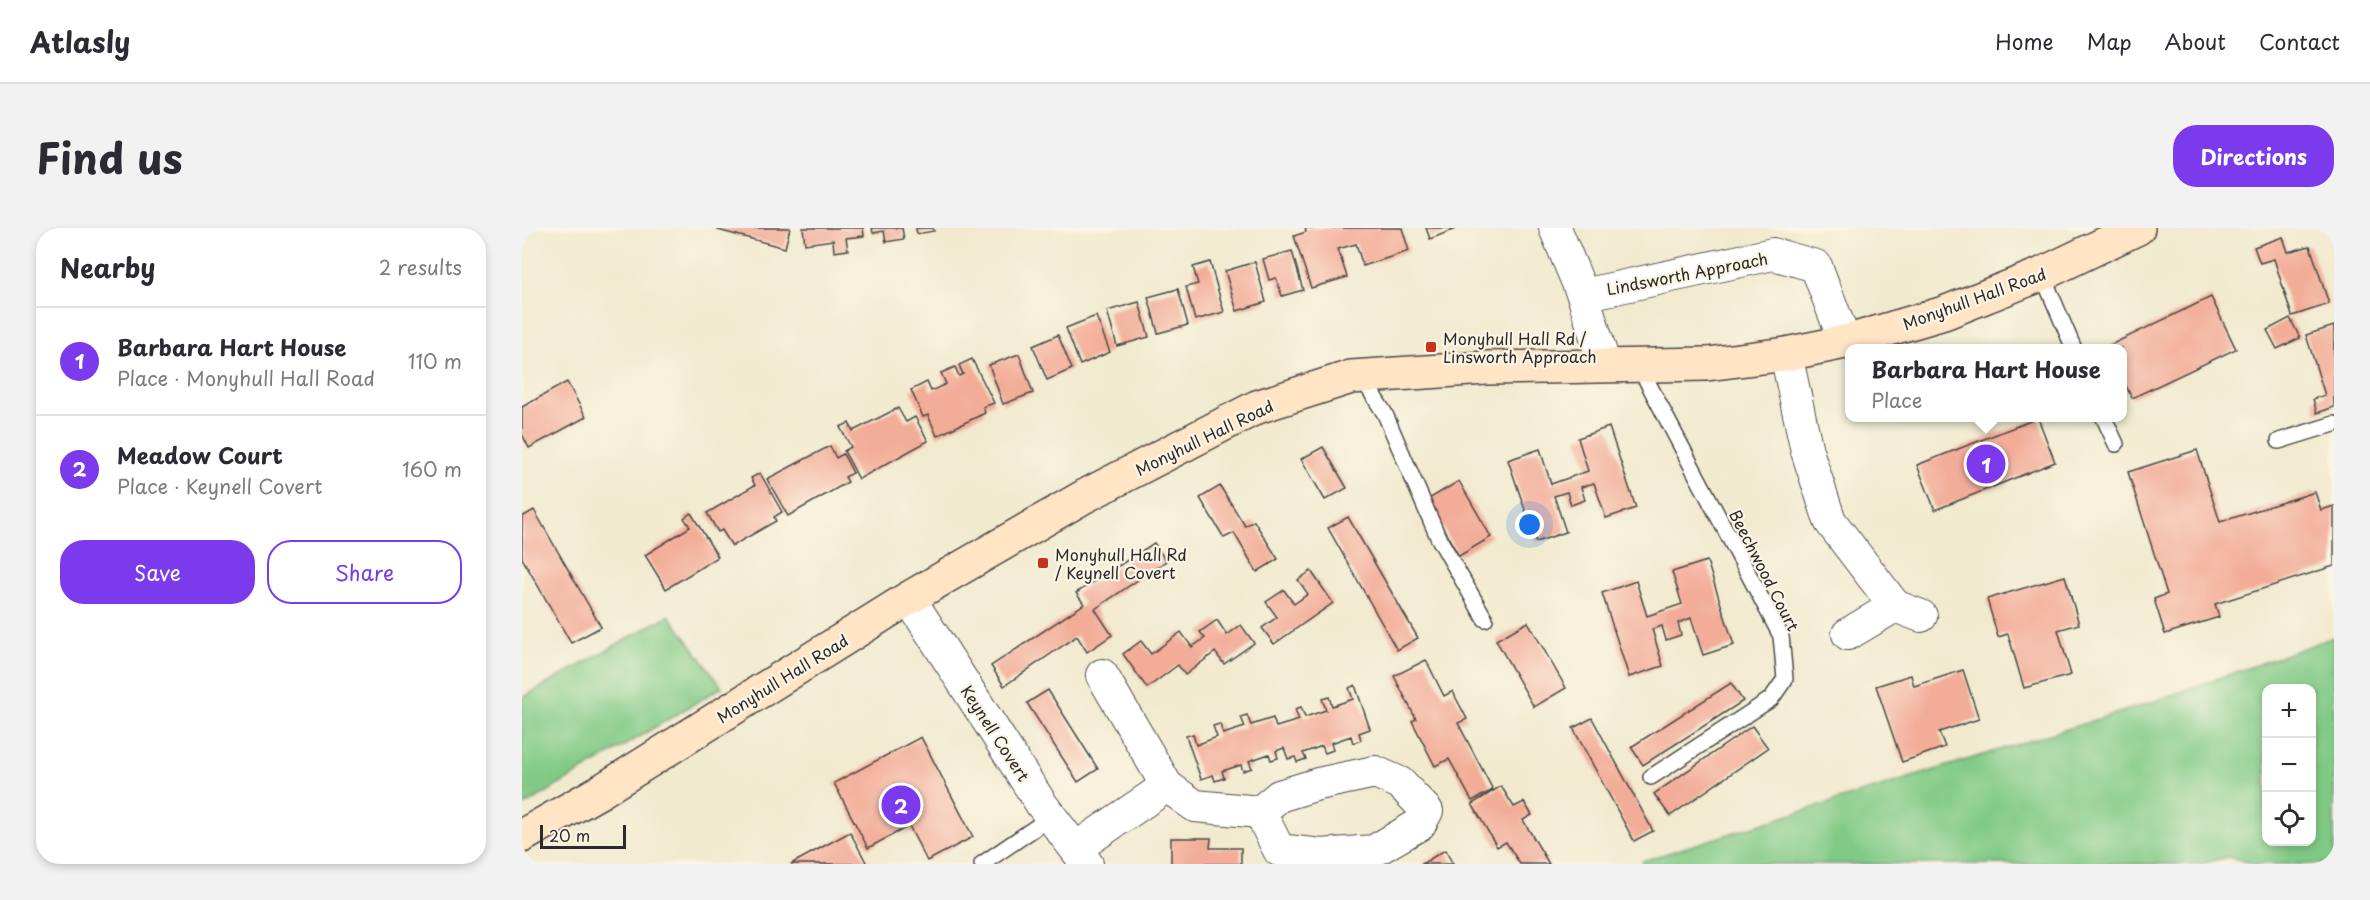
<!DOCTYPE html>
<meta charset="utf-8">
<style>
body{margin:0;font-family:"Playpen Sans",sans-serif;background:#f2f2f3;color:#2b2b33}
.controls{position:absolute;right:18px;bottom:18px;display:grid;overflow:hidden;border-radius:12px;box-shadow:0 3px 9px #0003}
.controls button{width:54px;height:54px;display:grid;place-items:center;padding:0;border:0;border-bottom:2px solid #e1e1e2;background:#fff;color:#2b2b33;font:30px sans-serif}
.scale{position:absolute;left:18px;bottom:15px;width:86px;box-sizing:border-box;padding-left:6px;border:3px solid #2b2b2b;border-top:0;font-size:16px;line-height:21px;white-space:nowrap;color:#2b2b2b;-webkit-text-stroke:4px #fcf5e5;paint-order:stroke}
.you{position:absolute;left:1008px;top:297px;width:21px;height:21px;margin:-15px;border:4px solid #fff;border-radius:50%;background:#1a73e8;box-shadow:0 0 0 9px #1a73e833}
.badge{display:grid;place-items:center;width:39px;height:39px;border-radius:50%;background:#7c3aed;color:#fff;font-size:20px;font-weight:700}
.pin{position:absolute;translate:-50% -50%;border:3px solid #fff;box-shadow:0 2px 6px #0006}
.popup{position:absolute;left:1323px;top:116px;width:282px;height:78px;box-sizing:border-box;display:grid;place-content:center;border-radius:12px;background:#fff;filter:drop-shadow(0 2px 4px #0005);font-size:20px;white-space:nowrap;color:#7c7c81}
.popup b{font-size:22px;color:#2b2b33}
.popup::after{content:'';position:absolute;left:50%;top:100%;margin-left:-12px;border:12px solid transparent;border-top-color:#fff}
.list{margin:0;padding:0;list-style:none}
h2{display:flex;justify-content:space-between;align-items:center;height:78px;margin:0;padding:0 24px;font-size:26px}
h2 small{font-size:20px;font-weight:400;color:#7c7c81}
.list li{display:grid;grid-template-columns:39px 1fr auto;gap:18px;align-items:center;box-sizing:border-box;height:108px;padding:0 24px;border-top:2px solid #e1e1e2}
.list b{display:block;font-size:22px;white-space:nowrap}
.list p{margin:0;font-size:20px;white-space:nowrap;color:#7c7c81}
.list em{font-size:20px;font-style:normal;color:#7c7c81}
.actions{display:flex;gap:12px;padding:18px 24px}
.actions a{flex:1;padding:14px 0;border:2px solid #7c3aed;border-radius:24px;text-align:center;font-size:21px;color:#7c3aed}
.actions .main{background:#7c3aed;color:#fff}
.icon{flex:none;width:33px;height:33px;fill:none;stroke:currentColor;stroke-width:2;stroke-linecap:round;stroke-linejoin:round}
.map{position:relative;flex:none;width:1812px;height:636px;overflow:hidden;border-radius:24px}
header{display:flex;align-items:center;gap:36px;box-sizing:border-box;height:84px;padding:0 30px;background:#fff;border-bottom:2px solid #e1e1e2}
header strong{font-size:28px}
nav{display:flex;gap:33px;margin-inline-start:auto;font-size:21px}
.intro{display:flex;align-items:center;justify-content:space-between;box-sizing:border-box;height:144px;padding:0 36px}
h1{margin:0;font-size:42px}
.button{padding:15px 27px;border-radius:24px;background:#7c3aed;color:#fff;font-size:21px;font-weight:700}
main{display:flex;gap:36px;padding:0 36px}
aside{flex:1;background:#fff;border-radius:24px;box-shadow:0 3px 9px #0003}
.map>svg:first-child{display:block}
.green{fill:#81ca86;stroke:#567a58;stroke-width:1.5;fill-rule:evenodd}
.building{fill:#f2ac98}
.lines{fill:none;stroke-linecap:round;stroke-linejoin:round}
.lane-casing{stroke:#494844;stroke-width:18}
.street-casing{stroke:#494844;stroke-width:34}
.secondary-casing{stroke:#494844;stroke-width:36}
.lane{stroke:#fff;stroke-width:15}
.street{stroke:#fff;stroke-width:32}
.secondary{stroke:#ffe4c6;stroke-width:33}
.poi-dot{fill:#c8321e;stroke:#fcf5e5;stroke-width:2}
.labels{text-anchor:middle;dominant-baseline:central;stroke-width:4.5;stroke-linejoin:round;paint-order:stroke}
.street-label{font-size:16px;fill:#2b2b2b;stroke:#fcf5e5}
.poi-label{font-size:16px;fill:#2b2b2b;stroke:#fcf5e5;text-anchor:start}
</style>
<header>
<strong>Atlasly</strong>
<nav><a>Home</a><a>Map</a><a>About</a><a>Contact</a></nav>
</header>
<div class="intro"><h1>Find us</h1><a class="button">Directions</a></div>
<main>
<aside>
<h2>Nearby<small>2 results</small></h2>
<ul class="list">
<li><span class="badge">1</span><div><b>Barbara Hart House</b><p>Place · Monyhull Hall Road</p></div><em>110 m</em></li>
<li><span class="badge">2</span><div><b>Meadow Court</b><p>Place · Keynell Covert</p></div><em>160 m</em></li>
</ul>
<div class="actions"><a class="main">Save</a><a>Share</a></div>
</aside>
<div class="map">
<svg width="1812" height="636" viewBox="0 0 1812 636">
<rect width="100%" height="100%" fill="#fcf5e5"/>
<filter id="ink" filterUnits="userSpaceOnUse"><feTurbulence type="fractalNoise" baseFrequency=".0167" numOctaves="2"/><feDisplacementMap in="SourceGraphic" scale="12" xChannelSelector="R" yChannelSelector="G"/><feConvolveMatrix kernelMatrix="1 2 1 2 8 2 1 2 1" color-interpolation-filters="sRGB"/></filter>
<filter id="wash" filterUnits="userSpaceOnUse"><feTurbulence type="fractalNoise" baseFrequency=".008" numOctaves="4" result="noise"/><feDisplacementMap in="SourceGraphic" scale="24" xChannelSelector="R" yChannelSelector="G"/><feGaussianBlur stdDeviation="1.35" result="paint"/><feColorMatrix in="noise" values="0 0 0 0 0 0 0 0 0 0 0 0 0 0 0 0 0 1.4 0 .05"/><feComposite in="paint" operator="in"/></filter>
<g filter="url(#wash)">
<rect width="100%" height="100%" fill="#f1eacf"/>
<!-- green -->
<g class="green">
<path d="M 147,387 L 200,459 L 0,579 L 0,470 Z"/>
<path d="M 1812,409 L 1812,636 L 1735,636 L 1706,629 L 1678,636 L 1120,636 L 1120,633 L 1628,475 ZM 1744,460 L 1790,460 L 1790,614 L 1744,614 Z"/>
</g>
<g id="blocks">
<!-- building -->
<g class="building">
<path d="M 197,0 L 268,0 L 263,20 L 196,2 Z"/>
<path d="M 281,0 L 341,0 L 342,8 L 324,10 L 326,22 L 312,24 L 311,12 L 283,16 Z"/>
<path d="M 350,0 L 380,0 L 382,11 L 364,14 L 362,3 L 351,5 Z"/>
<path d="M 394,0 L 411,0 L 412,3 L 395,6 Z"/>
<path d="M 783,0 L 880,0 L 887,23 L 841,38 L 834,16 L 816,21 L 825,49 L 789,60 L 772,8 L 784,4 Z"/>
<path d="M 904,0 L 936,0 L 908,11 Z"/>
<path d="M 1761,9 L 1766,24 L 1788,18 L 1807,76 L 1770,88 L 1752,31 L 1738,35 L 1732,19 Z"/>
<path d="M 770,23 L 781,62 L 760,68 L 754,50 L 747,52 L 741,31 Z"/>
<path d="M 688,34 L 702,84 L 673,92 L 664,59 L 676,56 L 671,39 Z"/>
<path d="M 733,34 L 744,74 L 715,83 L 703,43 Z"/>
<path d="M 656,61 L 666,97 L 636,105 L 626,69 Z"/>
<path d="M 1689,69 L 1714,121 L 1610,170 L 1600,150 L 1600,120 L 1587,120 L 1586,118 Z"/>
<path d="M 617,74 L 627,109 L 595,118 L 585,83 Z"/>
<path d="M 574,88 L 588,124 L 558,137 L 544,100 Z"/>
<path d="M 1768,90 L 1778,110 L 1755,121 L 1745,102 Z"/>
<path d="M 1812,98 L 1812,179 L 1795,185 L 1791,171 L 1803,167 L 1784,107 Z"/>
<path d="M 536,107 L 550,141 L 525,152 L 511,118 Z"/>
<path d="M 497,126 L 511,165 L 481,176 L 467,137 Z"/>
<path d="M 450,131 L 472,175 L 461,179 L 463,185 L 415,208 L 406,187 L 401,189 L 389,162 L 405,154 L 409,163 L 424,156 L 419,145 L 433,139 L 437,148 L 441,146 L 437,137 Z"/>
<path d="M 45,154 L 64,189 L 7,220 L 0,206 L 0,179 Z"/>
<path d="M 376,180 L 384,194 L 393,189 L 406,213 L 337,251 L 322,223 L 329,219 L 318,199 L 327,195 L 331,203 Z"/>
<path d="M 1516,190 L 1533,234 L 1413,282 L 1395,237 Z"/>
<path d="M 1087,199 L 1114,280 L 1084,290 L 1072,255 L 1059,259 L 1063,272 L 1049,277 L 1045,264 L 1032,268 L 1044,304 L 1014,314 L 986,232 L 1018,221 L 1029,256 L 1066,243 L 1056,210 Z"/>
<path d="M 308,218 L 314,230 L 321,226 L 331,245 L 323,249 L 326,254 L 266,288 L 245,251 Z"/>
<path d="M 801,219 L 825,260 L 803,272 L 779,231 Z"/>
<path d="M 1675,222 L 1698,294 L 1793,264 L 1799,282 L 1812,278 L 1812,338 L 1693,376 L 1697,389 L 1643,406 L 1632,371 L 1645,366 L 1606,244 Z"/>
<path d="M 238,245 L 260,284 L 252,289 L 254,293 L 210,318 L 200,302 L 196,304 L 185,285 L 233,257 L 229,250 Z"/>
<path d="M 937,253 L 969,309 L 937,328 L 905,272 Z"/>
<path d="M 698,258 L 723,298 L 732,293 L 756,331 L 735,344 L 712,305 L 702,310 L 678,270 Z"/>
<path d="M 12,282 L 79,399 L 49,415 L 0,330 L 0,289 Z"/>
<path d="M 169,285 L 196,329 L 144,361 L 123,327 L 168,299 L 162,290 Z"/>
<path d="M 826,289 L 896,410 L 875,422 L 806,300 Z"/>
<path d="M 632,315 L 644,333 L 573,381 L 590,407 L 565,424 L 555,408 L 482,458 L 469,438 L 562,376 L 554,365 Z"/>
<path d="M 1185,333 L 1212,417 L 1181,427 L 1169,390 L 1156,395 L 1159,407 L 1144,412 L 1140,398 L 1130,401 L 1141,438 L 1107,449 L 1080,365 L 1114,353 L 1125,388 L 1160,376 L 1150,344 Z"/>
<path d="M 789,343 L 811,375 L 752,416 L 740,400 L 755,389 L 744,374 L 762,362 L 772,376 L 786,366 L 776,352 Z"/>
<path d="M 1543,348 L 1557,396 L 1536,402 L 1549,447 L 1502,460 L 1486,406 L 1476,409 L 1465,371 Z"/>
<path d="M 695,392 L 705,407 L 719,397 L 732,415 L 702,436 L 693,424 L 663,447 L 656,437 L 625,460 L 601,426 L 619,413 L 629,426 L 659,404 L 670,419 L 683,410 L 678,404 Z"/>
<path d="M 1006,394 L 1044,460 L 1012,479 L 974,412 Z"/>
<path d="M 904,432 L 922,468 L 931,463 L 934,470 L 945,491 L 936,495 L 971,562 L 950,573 L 927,531 L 913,538 L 890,493 L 894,491 L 872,448 Z"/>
<path d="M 1441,442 L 1457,491 L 1417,504 L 1423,519 L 1380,534 L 1354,458 L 1389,447 L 1392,458 Z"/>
<path d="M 1209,455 L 1221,473 L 1121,537 L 1109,519 Z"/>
<path d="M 833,457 L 848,501 L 837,505 L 839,512 L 831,515 L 829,508 L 809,515 L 811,522 L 803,525 L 800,518 L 781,525 L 784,531 L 775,534 L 773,529 L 766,531 L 762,520 L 754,523 L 756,530 L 749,532 L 747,526 L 727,533 L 730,540 L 721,543 L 719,537 L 700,543 L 702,550 L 693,553 L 691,547 L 679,551 L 664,508 L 671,506 L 674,517 L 695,509 L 691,498 L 698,496 L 701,506 L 723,499 L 719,489 L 725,487 L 729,497 L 751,490 L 754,499 L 777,492 L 773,481 L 779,479 L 783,489 L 804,482 L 800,471 L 807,469 L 810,478 L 831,471 L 827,460 Z"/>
<path d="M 526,462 L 576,541 L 556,554 L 505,475 Z"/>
<path d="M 1070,490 L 1131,603 L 1112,613 L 1051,500 Z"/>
<path d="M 1230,498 L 1246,520 L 1148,588 L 1132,566 Z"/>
<path d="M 399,509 L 451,609 L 405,633 L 387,598 L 346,620 L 312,555 Z"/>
<path d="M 979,558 L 992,579 L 1002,574 L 1010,587 L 1001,592 L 1027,636 L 998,636 L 984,614 L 975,619 L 950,576 Z"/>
<path d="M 328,604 L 345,636 L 269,636 Z"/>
<path d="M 649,610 L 689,610 L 688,620 L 719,620 L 719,636 L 649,636 Z"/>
<path d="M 923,622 L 931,636 L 900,636 L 913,628 Z"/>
</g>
</g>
</g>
<g filter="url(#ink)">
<use href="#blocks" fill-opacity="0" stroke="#494844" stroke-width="1.5"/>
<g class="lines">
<!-- lane casing -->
<g class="lane-casing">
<g id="lane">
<path d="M 1520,46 L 1552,121"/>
<path d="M 1116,136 L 1259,408 L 1263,451 L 1249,471 L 1129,549"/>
<path d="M 839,148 L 863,186 L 916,309 L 963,391"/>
<path d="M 1582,190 L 1594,216"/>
<path d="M 1757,213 L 1812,196"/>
<path d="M 460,636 L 529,589"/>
</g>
</g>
<!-- street casing -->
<g class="street-casing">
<g id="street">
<path d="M 1033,0 L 1061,67 L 1083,138"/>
<path d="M 1061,67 L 1251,26 L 1294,38 L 1323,114"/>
<path d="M 1264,126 L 1285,223 L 1308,293 L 1373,378"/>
<path d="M 387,370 L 520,577 L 565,636"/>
<path d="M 1326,406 L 1373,378 L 1399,388"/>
<path d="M 580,447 L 645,558"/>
<path d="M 554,620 L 645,558 L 673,578 L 738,584 L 757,622 L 799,627 L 852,623 L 898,596 L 905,583 L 878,555 L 853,544 L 796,556 L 757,568 L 738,584"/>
</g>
</g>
<!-- secondary casing -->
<g class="secondary-casing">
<path id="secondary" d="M 0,608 L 79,563 L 387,370 L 563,268 L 735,179 L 829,149 L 964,140 L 1185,136 L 1264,126 L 1323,114 L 1422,85 L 1520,46 L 1616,0"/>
</g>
<!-- lane -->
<use href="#lane" class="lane"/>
<!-- street -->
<use href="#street" class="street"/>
<!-- secondary -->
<use href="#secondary" class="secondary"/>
</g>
</g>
<!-- markers -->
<g class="poi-dot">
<rect x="903" y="113" width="12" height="12" rx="3"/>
<rect x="515" y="329" width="12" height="12" rx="3"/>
</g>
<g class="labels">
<!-- street labels -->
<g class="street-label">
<text transform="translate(1165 45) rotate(-11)">Lindsworth Approach</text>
<text transform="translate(1452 70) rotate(-20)">Monyhull Hall Road</text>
<text transform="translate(682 209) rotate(-26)">Monyhull Hall Road</text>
<text transform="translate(1243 342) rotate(63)">Beechwood Court</text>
<text transform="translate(260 450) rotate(-32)">Monyhull Hall Road</text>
<text transform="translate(474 505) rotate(57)">Keynell Covert</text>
</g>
<!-- poi labels -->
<g class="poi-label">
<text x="921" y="110">Monyhull Hall Rd /<tspan x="921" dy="18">Linsworth Approach</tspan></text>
<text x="533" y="326">Monyhull Hall Rd<tspan x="533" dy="18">/ Keynell Covert</tspan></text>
</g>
</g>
</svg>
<div class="controls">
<button>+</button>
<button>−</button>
<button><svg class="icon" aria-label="locate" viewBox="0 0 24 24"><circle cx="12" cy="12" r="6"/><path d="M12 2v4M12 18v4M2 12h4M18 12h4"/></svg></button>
</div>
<div class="scale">20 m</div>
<div class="you"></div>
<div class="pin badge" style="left:1464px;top:236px">1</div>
<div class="popup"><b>Barbara Hart House</b>Place</div>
<div class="pin badge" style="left:379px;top:577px">2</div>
</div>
</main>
